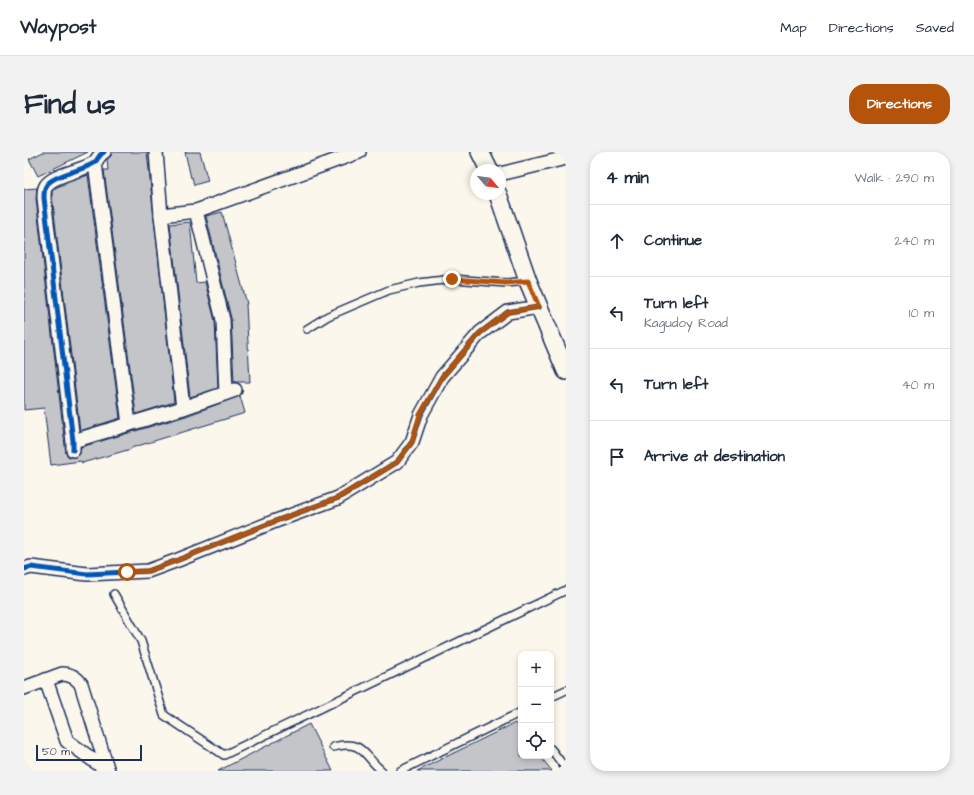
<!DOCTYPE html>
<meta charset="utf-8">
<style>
body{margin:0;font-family:"Architects Daughter",sans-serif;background:#f2f2f3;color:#1f2937}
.controls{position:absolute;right:12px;bottom:12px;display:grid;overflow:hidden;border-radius:8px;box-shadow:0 2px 6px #0003}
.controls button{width:36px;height:36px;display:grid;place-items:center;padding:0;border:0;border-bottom:1px solid #e0e1e3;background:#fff;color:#1f2937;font:20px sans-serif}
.compass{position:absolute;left:446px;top:12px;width:36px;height:36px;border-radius:50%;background:#fff;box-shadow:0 2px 6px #0003;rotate:119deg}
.scale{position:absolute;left:12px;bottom:10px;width:106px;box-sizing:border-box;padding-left:4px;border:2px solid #1b2f5e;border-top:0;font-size:11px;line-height:14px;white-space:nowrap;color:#1b2f5e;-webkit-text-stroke:3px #fbf7ec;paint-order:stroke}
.stop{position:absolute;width:12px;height:12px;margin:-9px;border:3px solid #b45309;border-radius:50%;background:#fff}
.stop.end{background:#b45309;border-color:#fff;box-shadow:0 1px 4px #0008}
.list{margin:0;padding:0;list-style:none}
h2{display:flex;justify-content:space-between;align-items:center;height:52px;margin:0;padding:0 16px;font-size:17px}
h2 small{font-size:13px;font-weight:400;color:#747a83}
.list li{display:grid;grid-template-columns:26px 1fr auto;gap:12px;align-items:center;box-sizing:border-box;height:72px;padding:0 16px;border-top:1px solid #e0e1e3}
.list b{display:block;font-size:15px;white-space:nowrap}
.list p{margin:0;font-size:13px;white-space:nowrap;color:#747a83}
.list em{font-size:13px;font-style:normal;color:#747a83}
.icon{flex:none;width:22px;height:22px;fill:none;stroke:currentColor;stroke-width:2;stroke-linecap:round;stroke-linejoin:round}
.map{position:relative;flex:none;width:542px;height:619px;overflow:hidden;border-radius:16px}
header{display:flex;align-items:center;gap:24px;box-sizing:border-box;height:56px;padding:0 20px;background:#fff;border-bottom:1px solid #e0e1e3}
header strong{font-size:19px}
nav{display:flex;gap:22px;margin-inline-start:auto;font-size:14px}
.intro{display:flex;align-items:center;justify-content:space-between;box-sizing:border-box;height:96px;padding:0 24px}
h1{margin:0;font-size:28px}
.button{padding:10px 18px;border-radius:16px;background:#b45309;color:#fff;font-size:14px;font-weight:700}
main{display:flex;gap:24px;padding:0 24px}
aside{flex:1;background:#fff;border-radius:16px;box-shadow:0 2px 6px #0003}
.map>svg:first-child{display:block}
.building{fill:#c3c5c9;stroke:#1b2f5e}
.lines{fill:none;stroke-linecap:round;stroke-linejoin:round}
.service-casing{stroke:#1b2f5e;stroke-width:10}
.minor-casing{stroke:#1b2f5e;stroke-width:16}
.tertiary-casing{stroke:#1b2f5e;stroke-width:20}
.service{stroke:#fbf7ec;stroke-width:7}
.minor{stroke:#fbf7ec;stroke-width:13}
.tertiary{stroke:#fbf7ec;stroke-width:17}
.cycleway-casing{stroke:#fbf7ec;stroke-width:8}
.cycleway{stroke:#0057b8;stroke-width:5}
.route{stroke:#b45309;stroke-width:5}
</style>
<header>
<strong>Waypost</strong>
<nav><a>Map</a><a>Directions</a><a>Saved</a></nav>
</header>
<div class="intro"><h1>Find us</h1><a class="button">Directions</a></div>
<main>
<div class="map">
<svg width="542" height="619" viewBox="0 0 542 619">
<rect width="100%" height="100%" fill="#fbf7ec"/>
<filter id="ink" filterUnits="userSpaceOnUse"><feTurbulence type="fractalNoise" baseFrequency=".025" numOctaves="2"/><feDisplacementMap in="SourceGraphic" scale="8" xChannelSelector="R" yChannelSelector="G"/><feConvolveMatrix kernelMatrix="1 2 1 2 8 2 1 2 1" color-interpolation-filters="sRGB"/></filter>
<g filter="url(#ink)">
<!-- building -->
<g class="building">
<path d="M 19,0 L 64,0 L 14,24 L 5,7 Z"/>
<path d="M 88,0 L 123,0 L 150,250 L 112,262 L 80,18 L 84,18 L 83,7 L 87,4 Z"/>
<path d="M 161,0 L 176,0 L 184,29 L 170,33 L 168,25 L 167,26 Z"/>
<path d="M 64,23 L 96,266 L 56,279 L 28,44 L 28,39 L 33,35 Z"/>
<path d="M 13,36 L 12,47 L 42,302 L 45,305 L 53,305 L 56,302 L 57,295 L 162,264 L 216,244 L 221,261 L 107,296 L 107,297 L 58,311 L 57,309 L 27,313 L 20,256 L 0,258 L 0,37 Z"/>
<path d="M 198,60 L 223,152 L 222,152 L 226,230 L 210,230 L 207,166 L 182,64 Z"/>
<path d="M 166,70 L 172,131 L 181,130 L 191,169 L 194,236 L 166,245 L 146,72 Z"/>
<path d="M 491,571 L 497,579 L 497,604 L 516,604 L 528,619 L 393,619 Z"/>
<path d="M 285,572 L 309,619 L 194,619 Z"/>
</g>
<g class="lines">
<!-- service casing -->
<g class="service-casing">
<g id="service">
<path d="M 283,177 L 304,164 L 365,138 L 395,131 L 428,127 L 482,131 L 504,129"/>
<path d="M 90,442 L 117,489 L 140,563 L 200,603 L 542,438"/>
<path d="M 527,545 L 542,538"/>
<path d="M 309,595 C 339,587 339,603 358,619"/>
<path d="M 527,597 L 542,617"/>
<path d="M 376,619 L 497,560"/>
</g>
</g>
<!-- minor casing -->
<g class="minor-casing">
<g id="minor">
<path d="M 132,0 L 137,63 L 159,256"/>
<path d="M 71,11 L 105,272"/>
<path d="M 476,22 L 542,6"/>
<path d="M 172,59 L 199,168 L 202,241"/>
<path d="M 137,63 L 172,59 L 335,0"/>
<path d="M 49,289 L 159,256 L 211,238"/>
<path d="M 49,298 L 49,289 L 20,46 C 20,43 20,39 21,36 C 25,23 59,19 70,11 C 74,8 74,3 80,0"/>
<path d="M 0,417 L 7,415 L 63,422 L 124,419 L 154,408 L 249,370 L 314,346 L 373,310 L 388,290 L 397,263 L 418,225 L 456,181 L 484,160 L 515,155"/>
<path d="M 22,528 L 43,589 L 84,619"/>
<path d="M 0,536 L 38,522 C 46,522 52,525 57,532 L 84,619"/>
</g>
</g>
<!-- tertiary casing -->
<g class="tertiary-casing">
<g id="tertiary">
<path d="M 456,0 L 465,18"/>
<path d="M 474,42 L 504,129 L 542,219"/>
</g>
</g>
<!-- service -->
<use href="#service" class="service"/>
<!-- minor -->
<use href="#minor" class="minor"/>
<!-- tertiary -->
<use href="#tertiary" class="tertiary"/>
<!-- cycleway casing -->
<g class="cycleway-casing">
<g id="cycleway">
<path d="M 49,298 L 49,289 L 20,46 C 20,43 20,39 21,36 C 25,23 59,19 70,11 C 74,8 74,3 80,0"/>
<path d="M 0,417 L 7,415 L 63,422 L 124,419 L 154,408 L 249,370 L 314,346 L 373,310 L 388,290 L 397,263 L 418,225 L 456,181 L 484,160 L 515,155"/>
</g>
</g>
<!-- cycleway -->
<use href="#cycleway" class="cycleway"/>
</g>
</g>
<g class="lines" filter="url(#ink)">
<!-- route -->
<path class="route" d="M 103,420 L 124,419 L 154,408 L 249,370 L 314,346 L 373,310 L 388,290 L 396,263 L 418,225 L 456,181 L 484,160 L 515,155 L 504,129 L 482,131 L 428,127"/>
</g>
</svg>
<div class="controls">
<button>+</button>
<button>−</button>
<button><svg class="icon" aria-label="locate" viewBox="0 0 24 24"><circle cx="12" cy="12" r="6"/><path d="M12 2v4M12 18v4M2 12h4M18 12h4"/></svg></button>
</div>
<svg class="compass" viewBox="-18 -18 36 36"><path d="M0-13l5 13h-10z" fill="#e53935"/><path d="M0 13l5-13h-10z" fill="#747a83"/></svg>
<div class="scale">50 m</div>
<div class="stop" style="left:103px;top:420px"></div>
<div class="stop end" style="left:428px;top:127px"></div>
</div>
<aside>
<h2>4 min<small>Walk · 290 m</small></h2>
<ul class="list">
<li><svg class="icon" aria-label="ahead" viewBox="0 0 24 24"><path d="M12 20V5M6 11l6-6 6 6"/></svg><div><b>Continue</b></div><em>240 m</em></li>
<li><svg class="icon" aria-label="left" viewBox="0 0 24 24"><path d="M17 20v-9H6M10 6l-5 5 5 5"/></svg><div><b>Turn left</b><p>Kagudoy Road</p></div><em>10 m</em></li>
<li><svg class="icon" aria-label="left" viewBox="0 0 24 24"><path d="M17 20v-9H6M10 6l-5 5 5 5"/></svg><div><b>Turn left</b></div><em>40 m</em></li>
<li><svg class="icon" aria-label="arrive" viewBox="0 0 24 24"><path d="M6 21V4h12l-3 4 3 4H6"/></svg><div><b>Arrive at destination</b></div></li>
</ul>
</aside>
</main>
